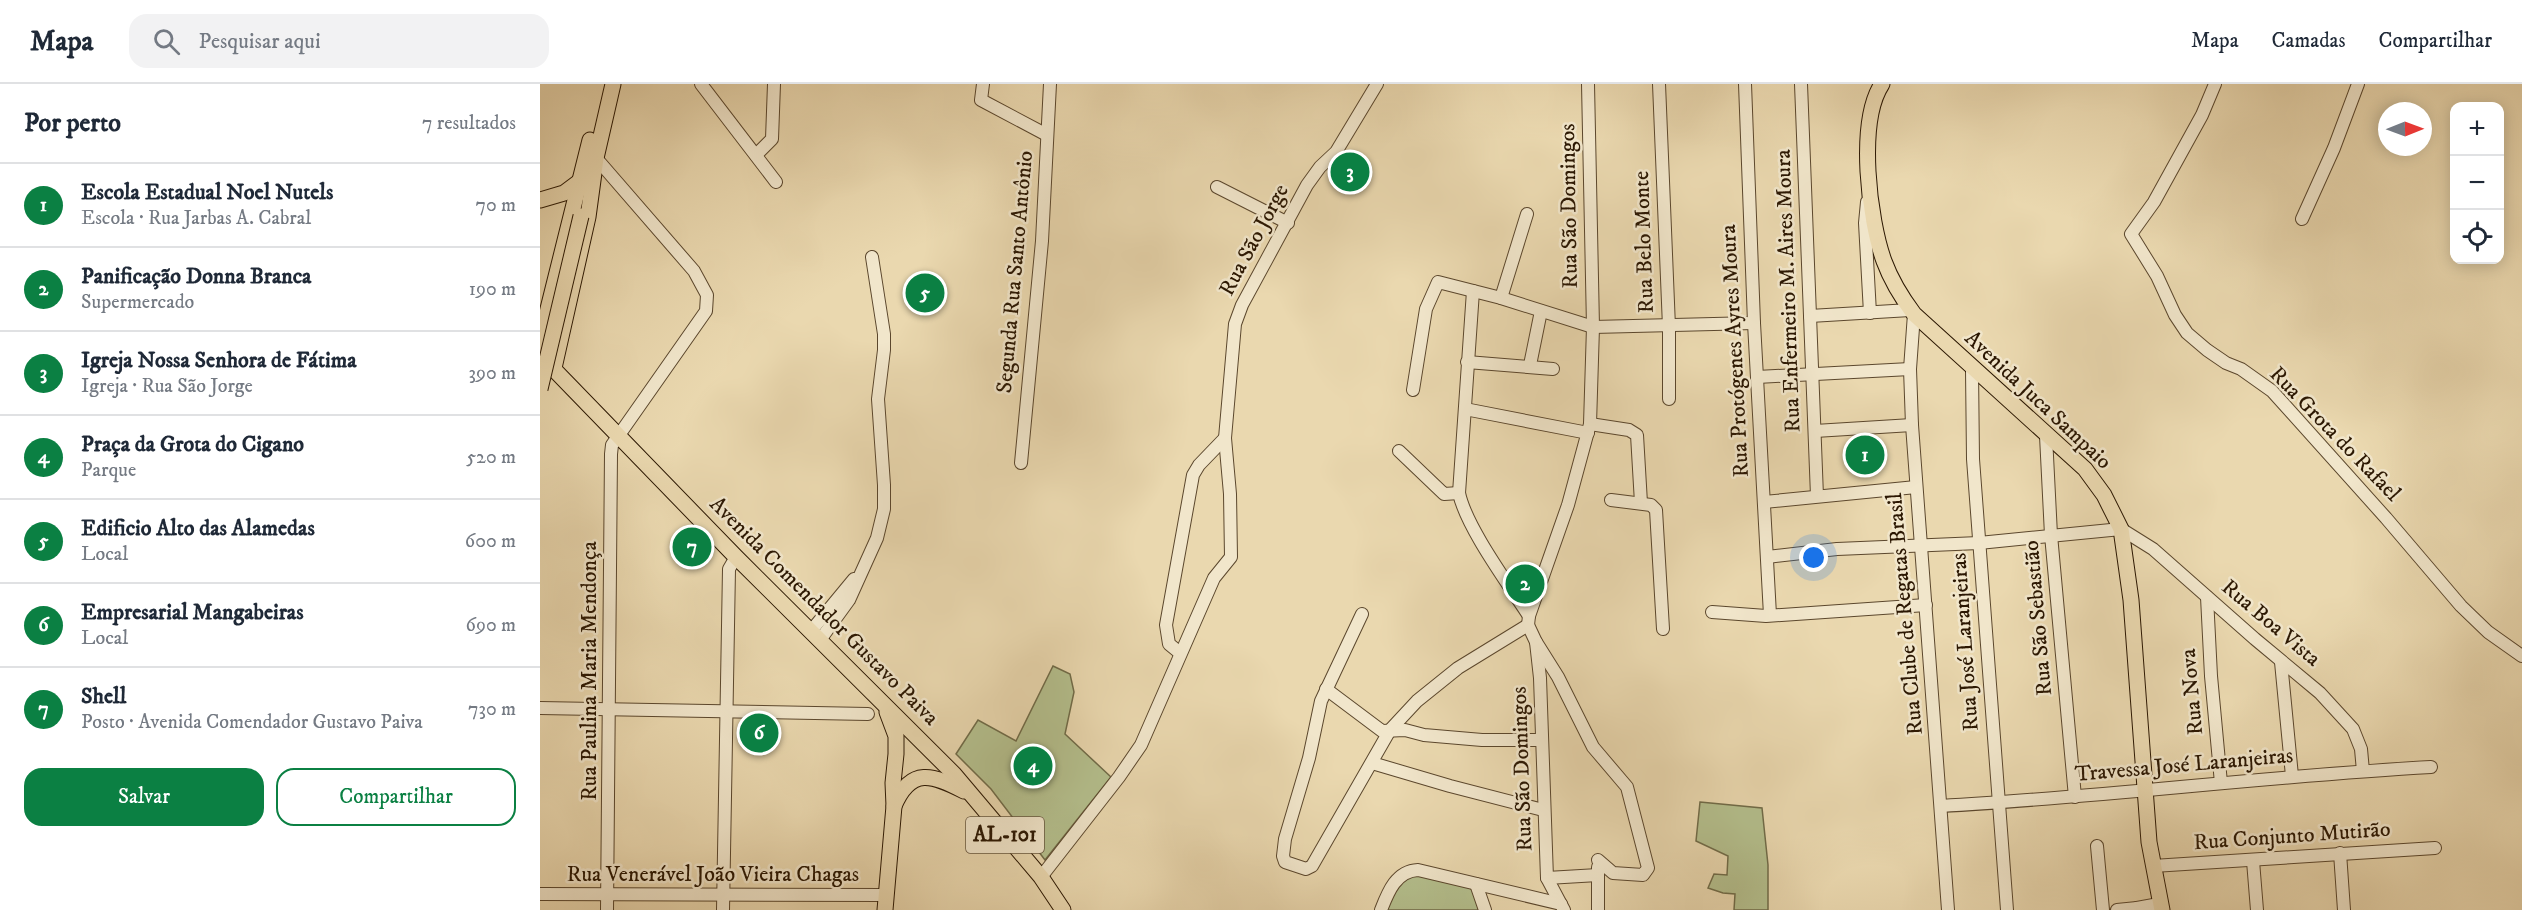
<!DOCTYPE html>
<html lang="pt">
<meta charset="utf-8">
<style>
body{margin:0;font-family:"IM FELL DW Pica",serif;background:#f2f2f3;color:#1f2937}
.controls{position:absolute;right:18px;top:18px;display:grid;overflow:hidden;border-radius:12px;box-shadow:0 3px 15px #0003}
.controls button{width:54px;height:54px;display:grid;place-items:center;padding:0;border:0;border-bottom:2px solid #e0e1e3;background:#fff;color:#1f2937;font:30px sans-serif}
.compass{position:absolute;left:1838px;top:18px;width:54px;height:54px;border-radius:50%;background:#fff;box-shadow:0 3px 15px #0003;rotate:89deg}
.you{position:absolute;left:1274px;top:474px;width:21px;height:21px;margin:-15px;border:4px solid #fff;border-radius:50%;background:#1a73e8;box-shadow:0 0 0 9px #1a73e833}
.badge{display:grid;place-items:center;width:39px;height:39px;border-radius:50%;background:#0b8043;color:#fff;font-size:20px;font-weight:700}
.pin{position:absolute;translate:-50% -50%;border:3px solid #fff;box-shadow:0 2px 6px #0006}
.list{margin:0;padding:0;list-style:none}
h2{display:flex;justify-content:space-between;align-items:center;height:78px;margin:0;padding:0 24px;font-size:26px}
h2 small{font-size:20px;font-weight:400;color:#747a83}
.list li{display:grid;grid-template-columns:39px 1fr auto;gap:18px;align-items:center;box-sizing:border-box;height:84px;padding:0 24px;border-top:2px solid #e0e1e3}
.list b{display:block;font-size:22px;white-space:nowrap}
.list p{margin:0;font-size:20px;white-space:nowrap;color:#747a83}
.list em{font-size:20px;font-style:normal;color:#747a83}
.actions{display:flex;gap:12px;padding:18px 24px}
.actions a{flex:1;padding:14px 0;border:2px solid #0b8043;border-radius:18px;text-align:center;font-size:21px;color:#0b8043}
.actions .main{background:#0b8043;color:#fff}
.icon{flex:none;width:33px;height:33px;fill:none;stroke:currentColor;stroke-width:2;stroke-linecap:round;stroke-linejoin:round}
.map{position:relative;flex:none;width:1982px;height:826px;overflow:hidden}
header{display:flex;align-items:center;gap:36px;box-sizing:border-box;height:84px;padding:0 30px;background:#fff;border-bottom:2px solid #e0e1e3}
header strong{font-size:28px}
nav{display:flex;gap:33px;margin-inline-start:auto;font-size:21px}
.search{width:420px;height:54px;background:#f2f2f3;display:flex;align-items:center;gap:15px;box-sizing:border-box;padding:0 21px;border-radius:18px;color:#747a83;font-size:22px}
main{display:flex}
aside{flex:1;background:#fff}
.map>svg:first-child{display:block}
.green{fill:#b4bf8d;stroke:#706b48;stroke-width:1.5}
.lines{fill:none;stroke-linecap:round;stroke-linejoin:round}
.minor-casing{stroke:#5b472d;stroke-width:14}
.major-casing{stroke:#2b1702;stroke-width:17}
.minor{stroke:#f1e6cb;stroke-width:12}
.major{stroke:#ead8af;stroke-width:15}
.major-bridge-casing{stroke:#2b1702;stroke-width:17;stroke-linecap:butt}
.major-bridge{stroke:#ead8af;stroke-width:15}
.labels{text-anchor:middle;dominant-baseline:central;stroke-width:5;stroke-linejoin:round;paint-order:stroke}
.shield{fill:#f1e6cb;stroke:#66553e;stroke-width:1.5}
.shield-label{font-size:21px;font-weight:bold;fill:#2b1702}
.street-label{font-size:22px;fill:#2b1702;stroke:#f1e6cb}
</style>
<header>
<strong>Mapa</strong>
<div class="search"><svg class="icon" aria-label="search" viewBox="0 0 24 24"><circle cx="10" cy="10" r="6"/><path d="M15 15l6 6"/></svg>Pesquisar aqui</div>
<nav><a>Mapa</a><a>Camadas</a><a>Compartilhar</a></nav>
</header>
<main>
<aside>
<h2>Por perto<small>7 resultados</small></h2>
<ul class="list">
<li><span class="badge">1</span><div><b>Escola Estadual Noel Nutels</b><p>Escola · Rua Jarbas A. Cabral</p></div><em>70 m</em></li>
<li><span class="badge">2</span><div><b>Panificação Donna Branca</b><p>Supermercado</p></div><em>190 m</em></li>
<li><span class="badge">3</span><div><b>Igreja Nossa Senhora de Fátima</b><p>Igreja · Rua São Jorge</p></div><em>390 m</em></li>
<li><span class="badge">4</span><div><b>Praça da Grota do Cigano</b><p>Parque</p></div><em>520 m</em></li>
<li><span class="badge">5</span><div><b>Edificio Alto das Alamedas</b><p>Local</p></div><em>600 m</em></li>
<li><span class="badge">6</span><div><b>Empresarial Mangabeiras</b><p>Local</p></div><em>690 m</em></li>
<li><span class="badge">7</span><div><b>Shell</b><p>Posto · Avenida Comendador Gustavo Paiva</p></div><em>730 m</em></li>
</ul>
<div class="actions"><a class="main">Salvar</a><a>Compartilhar</a></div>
</aside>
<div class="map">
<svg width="1982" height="826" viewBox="0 0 1982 826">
<rect width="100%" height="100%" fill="#ead8af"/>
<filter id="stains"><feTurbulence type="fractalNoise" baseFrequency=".00333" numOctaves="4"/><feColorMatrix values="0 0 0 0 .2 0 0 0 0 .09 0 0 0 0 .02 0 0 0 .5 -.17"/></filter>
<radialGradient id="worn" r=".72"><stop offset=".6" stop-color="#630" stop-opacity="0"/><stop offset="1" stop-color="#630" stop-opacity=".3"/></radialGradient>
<!-- green -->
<g class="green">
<path d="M 513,582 L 530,590 L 534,608 L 525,650 L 571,693 L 505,776 L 451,705 L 416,670 L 438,636 L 476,657 Z"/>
<path d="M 1160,718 L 1222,724 L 1228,781 L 1228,826 L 1194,826 L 1195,810 L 1183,809 L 1168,804 L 1174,790 L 1187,791 L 1188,772 L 1156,757 Z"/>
<path d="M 869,788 L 926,800 L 933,806 L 940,826 L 845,826 L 851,809 Z"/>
</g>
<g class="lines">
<!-- minor casing -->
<g class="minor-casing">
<g id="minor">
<path d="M 161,0 L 236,98"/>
<path d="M 443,0 L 441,16 L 507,51"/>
<path d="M 1119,0 L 1129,243 L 1129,315"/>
<path d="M 1205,0 L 1214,239 L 1230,531"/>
<path d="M 1261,0 L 1277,412"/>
<path d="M 1675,0 L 1662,31 L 1614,118 L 1591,150 L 1617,192 L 1635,231 L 1647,249 L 1667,266 L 1686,279 L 1701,285 L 1732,307 L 1846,434 L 1921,522 L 1948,548 L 1982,572"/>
<path d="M 216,71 L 232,55 L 234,0"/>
<path d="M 56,74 L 154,187 L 167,211 L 166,227 L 79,351 L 72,361 L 71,370 L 67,826"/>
<path d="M 677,103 L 748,139"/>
<path d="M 1327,118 L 1325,139 L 1330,229"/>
<path d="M 1762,135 L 1794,64 L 1818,0"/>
<path d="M 933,207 L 919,409 C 926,443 969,501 989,532"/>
<path d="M 961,214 L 987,130"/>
<path d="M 1374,230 L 1370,285 L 1372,341 L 1408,826"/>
<path d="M 1270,232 L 1370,226"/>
<path d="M 927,278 L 1013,285"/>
<path d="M 990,281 L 1001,227"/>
<path d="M 1432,286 L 1433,375 L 1467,826"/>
<path d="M 1217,293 L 1370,285"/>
<path d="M 873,306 L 886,225 L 898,198 L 961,214 L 1053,243 L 1214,239"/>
<path d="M 925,325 L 1048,349"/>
<path d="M 1050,340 L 1089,346 L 1097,351 L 1101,419"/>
<path d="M 1275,347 L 1372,341"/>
<path d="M 1506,352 L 1511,451 L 1535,713"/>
<path d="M 859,367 L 904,410 L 919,409"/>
<path d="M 481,379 L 502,157 L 510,0"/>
<path d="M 1071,416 L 1111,421 L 1116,426 L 1123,545"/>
<path d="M 1224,418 L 1376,403"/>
<path d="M 1227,473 L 1297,465 L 1439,459 L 1581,445 L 1613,465 L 1715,555 L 1780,609 L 1813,645 L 1821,665 L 1823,687"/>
<path d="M 1667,513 L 1671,592 L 1681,699"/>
<path d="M 1172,528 L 1226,532 L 1386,521"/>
<path d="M 822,530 L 781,617 L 769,674 L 745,755 L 743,772 L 745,778 L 766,785 L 772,782 L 850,646 L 877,617 L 918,584 L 988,541"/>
<path d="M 988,541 L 989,532 L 1028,421 L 1050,340 L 1053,243 L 1048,0"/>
<path d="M 988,541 L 996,558 L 1000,594 L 1007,794 L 1024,826"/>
<path d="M 271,547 L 314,495"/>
<path d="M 280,556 L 309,516 L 337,454 L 344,425 L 344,401 L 338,315 L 344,266 L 344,250 L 332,173"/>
<path d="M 996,558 L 1018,593 L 1053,663 L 1087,703 L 1108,784 L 1103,791 L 1073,789 L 1058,776"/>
<path d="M 640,569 L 629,560 L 626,541 L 653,391 L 659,381 L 685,354"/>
<path d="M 1741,578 L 1752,692"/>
<path d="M 786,605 L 842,647 L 865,646 L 884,651 L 942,656 L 1001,656"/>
<path d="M 0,624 L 328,630"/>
<path d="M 832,679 L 910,702 L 1003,726"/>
<path d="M 1401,722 C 1565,713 1727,692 1891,683"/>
<path d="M 1557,762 L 1563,826"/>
<path d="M 1800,769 L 1804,826"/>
<path d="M 1713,777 L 1717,826"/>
<path d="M 1613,782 L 1895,764"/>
<path d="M 501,793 L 579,693 L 601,661 L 674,494 L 691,473 L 690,410 L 685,354 L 695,240 L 702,221 L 767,101 L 780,83 L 796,68 L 837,0"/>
<path d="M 1007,794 L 1058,791"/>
<path d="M 936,800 L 945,826"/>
<path d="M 0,810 L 346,811"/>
<path d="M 183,826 L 189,485 L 196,473"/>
<path d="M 841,826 C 848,808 856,787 878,786 L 1021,820"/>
<path d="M 1058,826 L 1058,783"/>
<path d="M 1577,826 L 1597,824"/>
<path d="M 1598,826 L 1597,824 L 1619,820"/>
</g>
</g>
<!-- major casing -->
<g class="major-casing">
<g id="major">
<path d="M 1342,0 C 1317,38 1329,136 1344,177 C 1351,196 1362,214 1374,230 L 1545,385 L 1564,411 L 1581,445 L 1591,516 L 1609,758 L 1622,826"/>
<path d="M 0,116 L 24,109 L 40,97"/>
<path d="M 0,257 L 50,56"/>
<path d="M 0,271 L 196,473 L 414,690 L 501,793 L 523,826"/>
<path d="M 14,284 L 48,133 L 56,74 L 73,0"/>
<path d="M 354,722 C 371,682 393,691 424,707"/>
<path d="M 345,826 L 354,722 L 353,699 L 356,670 L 356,652 L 347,628"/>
</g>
</g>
<!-- minor -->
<use href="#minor" class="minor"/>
<!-- major -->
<use href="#major" class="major"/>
<!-- major-bridge casing -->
<g class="major-bridge-casing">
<path id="major-bridge" d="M 0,305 L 41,132"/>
</g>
<!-- major-bridge -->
<use href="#major-bridge" class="major-bridge"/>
</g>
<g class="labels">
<!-- shield labels -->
<rect class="shield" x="426" y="733" width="78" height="36" rx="4.5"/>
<g class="shield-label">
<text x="465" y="751">AL-101</text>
</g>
<!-- street labels -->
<g class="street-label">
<text transform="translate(1029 122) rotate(-91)">Rua São Domingos</text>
<text transform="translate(714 156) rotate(-62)">Rua São Jorge</text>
<text transform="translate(1104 158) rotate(-92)">Rua Belo Monte</text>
<text transform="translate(475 188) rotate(-85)">Segunda Rua Santo Antônio</text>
<text transform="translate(1248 207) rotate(-92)">Rua Enfermeiro M. Aires Moura</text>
<text transform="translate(1195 267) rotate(-93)">Rua Protógenes Ayres Moura</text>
<text transform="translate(1498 316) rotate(43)">Avenida Juca Sampaio</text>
<text transform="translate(1795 350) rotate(46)">Rua Grota do Rafael</text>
<text transform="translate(284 527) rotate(45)">Avenida Comendador Gustavo Paiva</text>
<text transform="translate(1365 530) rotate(-95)">Rua Clube de Regatas Brasil</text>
<text transform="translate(1498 534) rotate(-95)">Rua São Sebastião</text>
<text transform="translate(1731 539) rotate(40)">Rua Boa Vista</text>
<text transform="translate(1425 558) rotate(-94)">Rua José Laranjeiras</text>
<text transform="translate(49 587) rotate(-90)">Rua Paulina Maria Mendonça</text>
<text transform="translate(1652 608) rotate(-95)">Rua Nova</text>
<text transform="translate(1644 681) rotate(-5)">Travessa José Laranjeiras</text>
<text transform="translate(982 685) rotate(-92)">Rua São Domingos</text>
<text transform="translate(1752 752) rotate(-4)">Rua Conjunto Mutirão</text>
<text x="173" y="790">Rua Venerável João Vieira Chagas</text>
</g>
</g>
<rect width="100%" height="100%" filter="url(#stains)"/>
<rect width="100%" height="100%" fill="url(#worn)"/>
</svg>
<div class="controls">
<button>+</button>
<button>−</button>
<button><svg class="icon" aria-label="locate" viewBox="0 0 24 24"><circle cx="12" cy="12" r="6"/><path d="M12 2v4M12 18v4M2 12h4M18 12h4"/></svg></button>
</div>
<svg class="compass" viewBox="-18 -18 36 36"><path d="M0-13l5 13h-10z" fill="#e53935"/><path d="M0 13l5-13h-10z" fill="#747a83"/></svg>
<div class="you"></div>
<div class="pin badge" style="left:1325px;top:371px">1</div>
<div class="pin badge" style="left:985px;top:500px">2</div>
<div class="pin badge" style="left:810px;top:88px">3</div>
<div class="pin badge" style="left:493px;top:682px">4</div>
<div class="pin badge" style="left:385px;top:209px">5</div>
<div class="pin badge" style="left:219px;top:649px">6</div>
<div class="pin badge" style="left:152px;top:463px">7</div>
</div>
</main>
